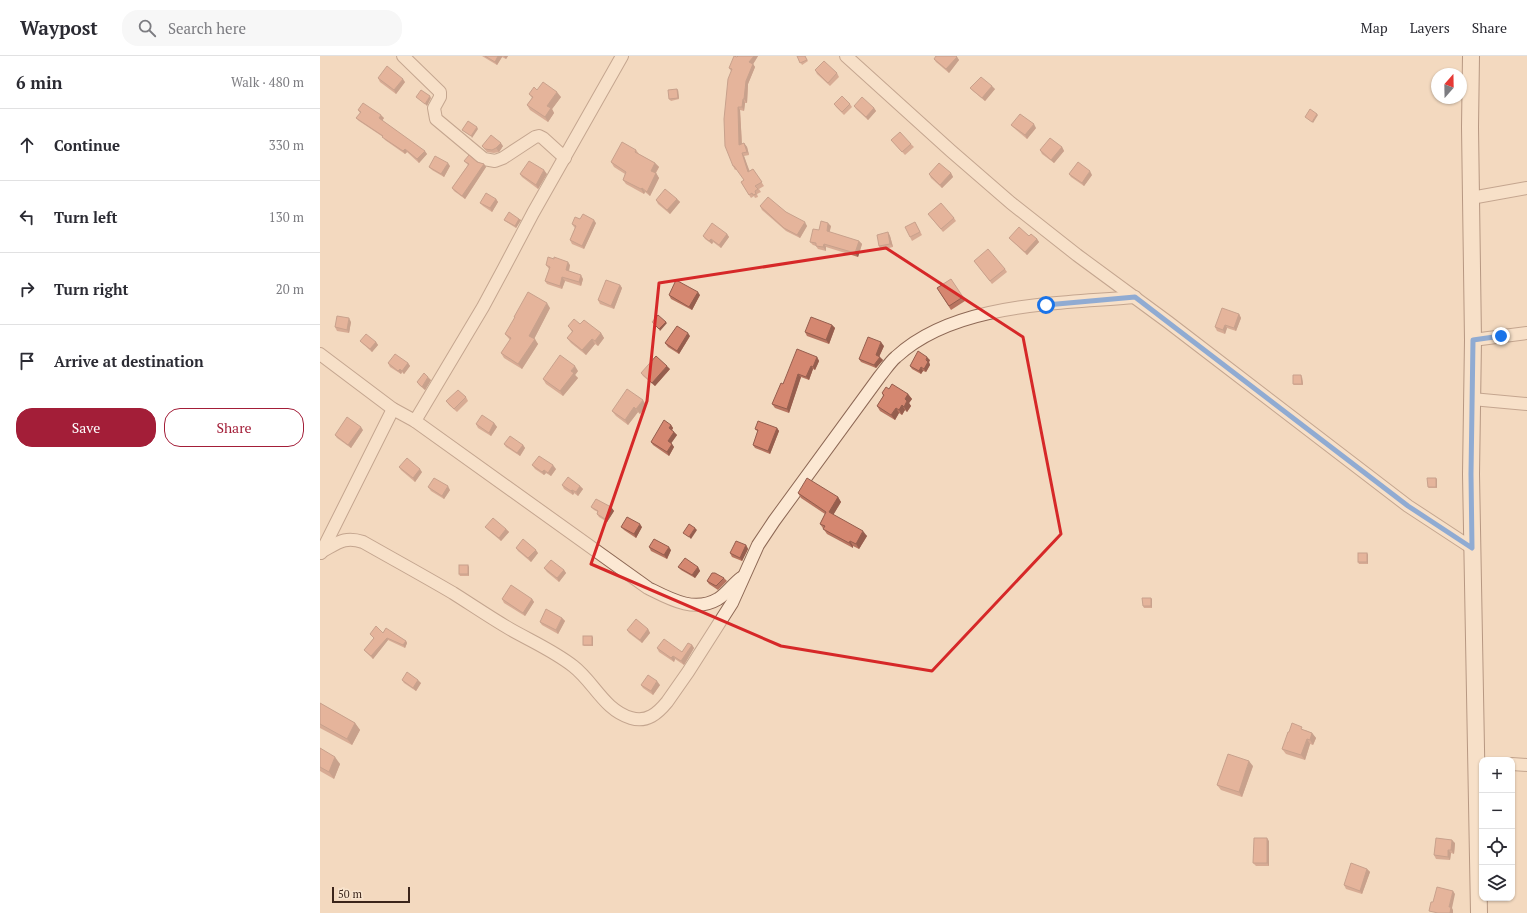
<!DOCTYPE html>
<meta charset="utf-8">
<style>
body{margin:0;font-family:"PT Serif",serif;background:#f7f7f7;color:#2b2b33}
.controls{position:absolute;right:12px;bottom:12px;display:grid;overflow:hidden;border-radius:8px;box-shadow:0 1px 3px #0004}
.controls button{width:36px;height:36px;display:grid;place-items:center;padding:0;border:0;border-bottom:1px solid #e1e1e2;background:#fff;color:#2b2b33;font:20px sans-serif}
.compass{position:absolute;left:1111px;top:12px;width:36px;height:36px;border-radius:50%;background:#fff;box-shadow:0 1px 3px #0004;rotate:20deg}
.scale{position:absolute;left:12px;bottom:10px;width:78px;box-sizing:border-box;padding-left:4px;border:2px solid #3b251b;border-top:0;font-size:11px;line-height:14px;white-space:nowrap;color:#3b251b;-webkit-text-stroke:3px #f9e5cf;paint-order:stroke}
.stop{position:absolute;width:12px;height:12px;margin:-9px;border:3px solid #1a73e8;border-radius:50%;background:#fff}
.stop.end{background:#1a73e8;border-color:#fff;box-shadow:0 1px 4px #0008}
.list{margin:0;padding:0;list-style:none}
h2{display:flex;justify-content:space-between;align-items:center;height:52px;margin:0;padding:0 16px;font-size:17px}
h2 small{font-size:13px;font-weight:400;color:#7c7c81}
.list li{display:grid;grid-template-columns:26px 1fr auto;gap:12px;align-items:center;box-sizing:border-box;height:72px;padding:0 16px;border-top:1px solid #e1e1e2}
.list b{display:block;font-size:15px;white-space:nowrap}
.list em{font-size:13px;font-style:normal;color:#7c7c81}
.actions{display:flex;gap:8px;padding:12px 16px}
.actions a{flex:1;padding:9px 0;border:1px solid #a31e38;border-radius:16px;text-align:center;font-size:14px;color:#a31e38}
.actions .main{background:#a31e38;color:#fff}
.icon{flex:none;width:22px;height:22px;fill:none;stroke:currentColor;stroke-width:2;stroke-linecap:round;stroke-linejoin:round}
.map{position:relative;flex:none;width:1207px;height:857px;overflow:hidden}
header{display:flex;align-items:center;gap:24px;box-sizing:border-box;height:56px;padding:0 20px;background:#fff;border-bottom:1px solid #e1e1e2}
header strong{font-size:19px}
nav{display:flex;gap:22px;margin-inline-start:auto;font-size:14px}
.search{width:280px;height:36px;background:#f7f7f7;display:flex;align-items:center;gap:10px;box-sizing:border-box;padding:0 14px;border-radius:16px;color:#7c7c81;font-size:15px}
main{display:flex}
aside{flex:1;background:#fff}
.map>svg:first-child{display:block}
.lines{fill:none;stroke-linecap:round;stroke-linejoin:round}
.street-casing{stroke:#8d6855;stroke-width:14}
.secondary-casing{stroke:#6f4938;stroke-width:18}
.street{stroke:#fce8d3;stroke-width:12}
.secondary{stroke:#fce8d3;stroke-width:16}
.wall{fill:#b77460}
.shaded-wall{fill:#955e4e}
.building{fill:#d58770;stroke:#955e4e}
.route{stroke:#1a73e8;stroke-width:5}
.marked{fill:none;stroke:#d62828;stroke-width:3;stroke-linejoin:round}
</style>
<header>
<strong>Waypost</strong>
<div class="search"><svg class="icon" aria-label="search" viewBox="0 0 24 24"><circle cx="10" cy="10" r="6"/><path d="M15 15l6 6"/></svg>Search here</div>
<nav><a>Map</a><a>Layers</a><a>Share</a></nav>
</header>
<main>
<aside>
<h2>6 min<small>Walk · 480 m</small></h2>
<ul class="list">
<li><svg class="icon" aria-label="ahead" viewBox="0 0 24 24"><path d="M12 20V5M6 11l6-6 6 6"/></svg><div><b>Continue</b></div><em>330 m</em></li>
<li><svg class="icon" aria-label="left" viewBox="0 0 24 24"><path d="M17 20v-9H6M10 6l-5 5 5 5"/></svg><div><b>Turn left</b></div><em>130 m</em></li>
<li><svg class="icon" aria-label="right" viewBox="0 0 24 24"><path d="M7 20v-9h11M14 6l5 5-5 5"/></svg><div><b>Turn right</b></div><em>20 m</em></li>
<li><svg class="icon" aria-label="arrive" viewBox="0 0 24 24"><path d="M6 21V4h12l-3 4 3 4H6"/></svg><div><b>Arrive at destination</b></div></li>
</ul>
<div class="actions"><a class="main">Save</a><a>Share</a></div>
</aside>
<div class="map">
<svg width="1207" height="857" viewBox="0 0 1207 857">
<rect width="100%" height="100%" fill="#f3d9bf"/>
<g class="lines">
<!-- street casing -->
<g class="street-casing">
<g id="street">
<path d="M 83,0 L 120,36 L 120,41 L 114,52 L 116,63 L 164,103 L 175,105 L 183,102 L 215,81 L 219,80 L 223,82 L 245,102"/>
<path d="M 526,0 L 631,95 L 691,147 L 757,199 L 848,266 L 1088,450 L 1152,492"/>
<path d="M 1151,142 L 1207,132"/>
<path d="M 1153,284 L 1207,277"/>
<path d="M 0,298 L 73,353 L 95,365 L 328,532 C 350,543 374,557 398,543 C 406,538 413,528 421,522"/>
<path d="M 1152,343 L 1207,348"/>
<path d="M 95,365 L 163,251 L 184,212 L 213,157 L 302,0"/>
<path d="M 1,496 C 18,487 24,480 43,486 C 73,503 104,520 133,537 C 152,549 171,562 190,573 C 211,585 234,595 253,610 C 274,626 284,654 311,662 C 327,667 338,657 347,646 L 368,616 L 412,547 L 438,489 L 454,465 L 560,320 C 565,314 570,306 576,301 C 635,246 739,248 815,241"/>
<path d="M 1,497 L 73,353"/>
<path d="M 1192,708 L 1207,709"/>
</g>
</g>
<!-- secondary casing -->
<g class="secondary-casing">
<path id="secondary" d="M 1151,0 L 1150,71 L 1153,284 L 1151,418 L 1159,857"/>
</g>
<!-- street -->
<use href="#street" class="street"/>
<!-- secondary -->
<use href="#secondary" class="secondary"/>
</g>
<!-- wall -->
<g class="wall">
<path d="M 162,0 L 188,0 L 186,3 L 182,1 L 177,9 Z"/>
<path d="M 438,0 L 433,8 L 435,11 L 428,28 L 427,47 L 425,47 L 424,55 L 420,54 L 422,88 L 424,87 L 427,91 L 429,99 L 424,100 L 429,115 L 433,113 L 444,130 L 439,133 L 441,136 L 437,138 L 438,141 L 435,142 L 434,140 L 431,142 L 421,126 L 424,124 L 417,113 L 415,114 L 413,110 L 411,15 L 409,12 L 417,1 Z"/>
<path d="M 477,0 L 485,0 L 488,5 L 482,9 Z"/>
<path d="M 637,1 L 639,4 L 629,17 L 616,6 L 614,3 Z"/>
<path d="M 495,14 L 517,17 L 519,21 L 510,30 L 497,18 Z"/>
<path d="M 58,22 L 85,26 L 76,38 L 60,26 Z"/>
<path d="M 650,32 L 675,33 L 665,45 L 653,35 Z"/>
<path d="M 217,34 L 241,41 L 232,53 L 234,57 L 228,66 L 210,54 L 207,49 L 212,42 L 209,38 Z"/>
<path d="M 358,34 L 359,43 L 351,45 L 349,43 Z"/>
<path d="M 514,48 L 530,48 L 532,51 L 524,59 L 516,51 Z"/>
<path d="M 534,50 L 554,52 L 556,55 L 548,64 L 536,53 Z"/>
<path d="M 38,54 L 64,62 L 62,64 L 107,98 L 99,107 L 87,96 L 85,98 L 65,84 L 63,81 L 39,65 L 36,62 L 40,57 Z"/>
<path d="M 691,69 L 716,72 L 707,83 L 694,72 Z"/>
<path d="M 571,84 L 591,88 L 594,91 L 585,99 Z"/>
<path d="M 162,90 L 183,90 L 179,96 L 174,97 L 167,96 Z"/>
<path d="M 742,91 L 744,95 L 734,107 L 722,98 L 720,94 Z"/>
<path d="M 316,94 L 319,98 L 335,107 L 339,111 L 336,117 L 339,122 L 330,140 L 325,136 L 324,138 L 306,128 L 303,124 L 305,118 L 294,111 L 291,106 Z"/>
<path d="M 144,105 L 157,106 L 164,108 L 166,111 L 145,143 L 134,135 L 132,132 L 148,109 Z"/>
<path d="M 130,110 L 124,121 L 112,114 L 109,111 Z"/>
<path d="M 631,117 L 633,121 L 622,132 L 611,122 L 609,118 Z"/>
<path d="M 200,118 L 227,118 L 218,133 L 202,121 Z"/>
<path d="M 749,118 L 772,119 L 764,130 L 751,121 Z"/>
<path d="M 176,143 L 178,146 L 172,156 L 163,150 L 160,147 Z"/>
<path d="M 357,143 L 360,146 L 350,158 L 338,148 L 336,144 Z"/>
<path d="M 440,150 L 466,156 L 487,170 L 480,182 L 466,175 L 442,154 Z"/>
<path d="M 608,158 L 634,162 L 636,165 L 623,176 Z"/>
<path d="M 199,163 L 201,164 L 196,172 L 185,165 L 184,164 Z"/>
<path d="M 260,163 L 276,167 L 264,193 L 252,188 L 250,184 L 255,172 L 254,171 L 252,168 Z"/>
<path d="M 595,166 L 602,179 L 592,185 L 590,181 Z"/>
<path d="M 511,170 L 509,176 L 539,185 L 542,188 L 538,201 L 506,191 L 506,195 L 498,193 L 496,190 L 493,189 L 490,186 L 499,174 Z"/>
<path d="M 568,176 L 570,180 L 573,191 L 561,194 L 559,190 Z"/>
<path d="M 407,178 L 409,181 L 401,192 L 393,186 L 392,188 L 385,183 L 383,180 Z"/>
<path d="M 709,180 L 717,183 L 719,186 L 707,199 L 692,185 L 689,182 Z"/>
<path d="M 654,205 L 685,213 L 687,216 L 672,228 Z"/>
<path d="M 226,209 L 250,209 L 249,215 L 263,223 L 261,230 L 245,225 L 242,233 L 227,228 L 225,225 L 229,213 Z"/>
<path d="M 631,223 L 645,245 L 631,254 L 617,232 Z"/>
<path d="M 300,229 L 302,232 L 294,253 L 280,248 L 278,244 Z"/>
<path d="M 349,239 L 380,239 L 372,254 L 351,243 Z"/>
<path d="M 230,252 L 214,283 L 218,288 L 202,313 L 184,302 L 181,297 L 190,284 L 185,278 L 195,262 L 194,261 Z"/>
<path d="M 919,258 L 921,262 L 916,275 L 907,272 L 905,278 L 897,275 L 895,271 Z"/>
<path d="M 31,266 L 29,277 L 17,275 L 15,271 Z"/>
<path d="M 260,268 L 281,277 L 284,282 L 278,290 L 275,288 L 266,299 L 251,287 L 247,282 L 252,276 L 248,270 Z"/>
<path d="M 512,269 L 515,272 L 509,288 L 487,280 L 485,276 Z"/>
<path d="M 370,280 L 359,298 L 348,291 L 345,287 Z"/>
<path d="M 40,285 L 56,286 L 58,289 L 52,296 L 43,288 Z"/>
<path d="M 564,290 L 559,301 L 563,304 L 556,312 L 541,306 L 539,303 Z"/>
<path d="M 497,301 L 499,305 L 495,314 L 493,313 L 489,324 L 481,321 L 469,357 L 455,352 L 452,348 L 463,328 Z"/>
<path d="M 610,304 L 609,306 L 610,309 L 606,316 L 603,315 L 601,318 L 592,313 L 590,310 Z"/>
<path d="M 68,307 L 88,307 L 90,310 L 84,318 L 82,316 L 81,318 L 70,311 Z"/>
<path d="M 350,313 L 335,330 L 323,320 L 321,317 Z"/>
<path d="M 258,315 L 255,319 L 258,322 L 243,340 L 226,328 L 223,323 Z"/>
<path d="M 982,321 L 983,329 L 974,329 L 973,328 Z"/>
<path d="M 111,324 L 105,334 L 99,329 L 97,326 Z"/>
<path d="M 569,333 L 588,338 L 592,343 L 589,347 L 591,350 L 587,356 L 585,354 L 582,359 L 579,357 L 575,364 L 560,355 L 557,350 L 563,340 L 562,337 Z"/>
<path d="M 146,341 L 148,345 L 137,356 L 129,349 L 126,345 Z"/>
<path d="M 326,349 L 320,358 L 318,356 L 308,369 L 296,360 L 292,355 Z"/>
<path d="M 174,367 L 177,371 L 171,380 L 158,372 L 156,368 Z"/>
<path d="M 351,369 L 353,372 L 352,374 L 357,379 L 351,387 L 354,391 L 349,400 L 333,389 L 331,386 Z"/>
<path d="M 457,372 L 459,375 L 450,398 L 435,392 L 433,389 L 438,376 L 435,373 Z"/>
<path d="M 43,374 L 31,392 L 17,382 L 15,379 Z"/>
<path d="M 184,388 L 203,389 L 205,392 L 200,400 L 186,391 Z"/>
<path d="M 212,409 L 236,413 L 231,420 L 226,417 L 224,419 L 215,413 Z"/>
<path d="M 79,411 L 102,416 L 95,426 L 81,414 Z"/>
<path d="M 1116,422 L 1117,424 L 1117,432 L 1109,432 L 1108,431 Z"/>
<path d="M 242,429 L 260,430 L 263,433 L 258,440 L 254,437 L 253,439 L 244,433 Z"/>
<path d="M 108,431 L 130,434 L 124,443 L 111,435 Z"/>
<path d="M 478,437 L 518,441 L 521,446 L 513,459 L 547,480 L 539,493 L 533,490 L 533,492 L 507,478 L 500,468 L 505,458 L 481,442 Z"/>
<path d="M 271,451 L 291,451 L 294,455 L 287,466 L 279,461 L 277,458 L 278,456 L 274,454 Z"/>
<path d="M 165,471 L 186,473 L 189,476 L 181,485 L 168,474 Z"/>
<path d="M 301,471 L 322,471 L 316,482 L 304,474 Z"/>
<path d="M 426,489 L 428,493 L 422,505 L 412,501 L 410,497 Z"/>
<path d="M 329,491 L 351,494 L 347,503 L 331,495 Z"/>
<path d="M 196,492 L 218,497 L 211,506 L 198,495 Z"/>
<path d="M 1047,497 L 1048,499 L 1048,508 L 1039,508 L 1038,506 Z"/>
<path d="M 149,511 L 149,520 L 140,520 L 139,518 Z"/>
<path d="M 358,511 L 378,511 L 380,515 L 375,522 L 361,514 Z"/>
<path d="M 224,512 L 244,514 L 246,517 L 239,526 L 227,516 Z"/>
<path d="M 404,522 L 407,525 L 398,534 L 389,528 L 387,525 Z"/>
<path d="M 182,543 L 212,543 L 214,546 L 205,560 L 184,547 Z"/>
<path d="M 832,543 L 832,552 L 824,552 L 823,550 Z"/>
<path d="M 242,562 L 245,565 L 238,578 L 222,569 L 220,566 Z"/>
<path d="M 328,573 L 330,577 L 322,587 L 309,577 L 307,574 Z"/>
<path d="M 63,577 L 86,585 L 87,587 L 85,592 L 68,584 L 53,603 L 44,594 L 54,582 L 50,578 Z"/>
<path d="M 272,580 L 273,582 L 273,590 L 264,590 L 263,589 Z"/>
<path d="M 372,589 L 374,592 L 364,609 L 355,603 L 354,606 L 339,596 L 337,592 L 362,596 Z"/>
<path d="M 82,624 L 101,627 L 96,635 L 84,627 Z"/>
<path d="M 321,629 L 340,629 L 333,639 L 323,632 Z"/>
<path d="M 0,647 L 35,667 L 40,674 L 32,689 L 0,672 Z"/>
<path d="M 985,674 L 992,677 L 996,682 L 993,689 L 990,688 L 985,704 L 966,698 L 962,693 L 969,676 Z"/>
<path d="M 0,692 L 20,708 L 14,723 L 0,715 Z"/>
<path d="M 933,710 L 922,741 L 901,734 L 897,729 Z"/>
<path d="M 949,785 L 949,810 L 936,810 L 933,807 Z"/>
<path d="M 1135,787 L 1134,798 L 1131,797 L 1130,804 L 1116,803 L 1114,799 Z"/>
<path d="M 1047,813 L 1050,816 L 1042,838 L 1026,833 L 1024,829 Z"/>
</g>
<!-- shaded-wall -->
<g class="shaded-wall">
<path d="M 178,0 L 182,0 L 182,1 L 177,9 L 175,6 Z"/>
<path d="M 184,0 L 188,0 L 186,3 Z"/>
<path d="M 434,0 L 438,0 L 432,10 L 429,6 Z"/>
<path d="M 637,1 L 639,4 L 629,17 L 626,13 Z"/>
<path d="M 433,8 L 435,11 L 428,28 L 427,47 L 424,43 L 426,25 Z"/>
<path d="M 83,23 L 85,26 L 76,38 L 74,34 Z"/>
<path d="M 672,30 L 675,33 L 665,45 L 662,42 Z"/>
<path d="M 357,33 L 358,34 L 359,43 L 358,42 Z"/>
<path d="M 237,36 L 241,41 L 232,53 L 234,57 L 228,66 L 225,61 L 227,50 Z"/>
<path d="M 110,40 L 111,42 L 107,50 L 105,48 Z"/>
<path d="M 423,43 L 425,47 L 424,55 L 422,51 Z"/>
<path d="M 418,51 L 420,54 L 422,92 L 419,89 Z"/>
<path d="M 554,52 L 556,55 L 548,64 L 546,61 Z"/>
<path d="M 997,58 L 998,59 L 993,67 L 992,66 Z"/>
<path d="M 61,59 L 64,62 L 62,65 L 59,62 Z"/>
<path d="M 714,68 L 716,72 L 707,83 L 705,79 Z"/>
<path d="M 157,71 L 158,73 L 152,82 L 151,80 Z"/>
<path d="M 181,87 L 183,90 L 179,96 L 176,92 Z"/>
<path d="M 424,87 L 427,91 L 429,99 L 427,96 Z"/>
<path d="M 742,91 L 744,95 L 734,107 L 731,104 Z"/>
<path d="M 85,93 L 87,96 L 85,98 L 83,95 Z"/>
<path d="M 105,95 L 107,98 L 99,107 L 97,103 Z"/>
<path d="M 422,97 L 424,100 L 431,119 L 428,116 Z"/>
<path d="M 128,107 L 130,110 L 124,121 L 121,118 Z"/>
<path d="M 335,107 L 339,111 L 334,119 L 331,115 Z"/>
<path d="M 164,108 L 166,111 L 145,143 L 142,140 Z"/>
<path d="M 224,114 L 227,118 L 218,133 L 216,129 Z"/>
<path d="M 770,115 L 772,119 L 764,130 L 762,127 Z"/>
<path d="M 336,117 L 339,122 L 330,140 L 327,136 Z"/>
<path d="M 631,117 L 633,121 L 622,132 L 620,129 Z"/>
<path d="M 322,132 L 325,136 L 324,138 L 321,133 Z"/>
<path d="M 176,143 L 178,146 L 172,156 L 170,152 Z"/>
<path d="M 357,143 L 360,146 L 350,158 L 347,154 Z"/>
<path d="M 199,163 L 201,164 L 196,172 L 195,170 Z"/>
<path d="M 274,164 L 276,167 L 264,193 L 262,190 Z"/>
<path d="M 485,166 L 487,170 L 480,182 L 477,179 Z"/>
<path d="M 508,167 L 511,170 L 509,179 L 507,175 Z"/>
<path d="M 568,176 L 570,180 L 573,191 L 570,188 Z"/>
<path d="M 407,178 L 409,181 L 401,192 L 399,189 Z"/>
<path d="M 391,183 L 393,186 L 392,188 L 389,185 Z"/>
<path d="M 717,183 L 719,186 L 707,199 L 705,196 Z"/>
<path d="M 539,185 L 542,188 L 538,201 L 535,197 Z"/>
<path d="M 504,188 L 506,191 L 506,195 L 503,191 Z"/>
<path d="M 248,206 L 250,209 L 248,218 L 246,214 Z"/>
<path d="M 261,219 L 263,223 L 261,230 L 259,226 Z"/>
<path d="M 242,221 L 245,225 L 242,233 L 240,230 Z"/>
<path d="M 300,229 L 302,232 L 294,253 L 291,250 Z"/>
<path d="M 378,236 L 380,239 L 372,254 L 369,251 Z"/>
<path d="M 227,247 L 230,252 L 213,285 L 209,280 Z"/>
<path d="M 919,258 L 921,262 L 916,275 L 914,272 Z"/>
<path d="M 29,262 L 31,266 L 29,277 L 27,274 Z"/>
<path d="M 346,266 L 347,267 L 340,275 L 339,273 Z"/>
<path d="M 512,269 L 515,272 L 509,288 L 506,284 Z"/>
<path d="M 905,269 L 907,272 L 905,278 L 903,274 Z"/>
<path d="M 281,277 L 284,282 L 278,290 L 275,285 Z"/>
<path d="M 368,277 L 370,280 L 359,298 L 357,295 Z"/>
<path d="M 215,283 L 218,288 L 202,313 L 198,308 Z"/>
<path d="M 272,283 L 275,288 L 266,299 L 262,294 Z"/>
<path d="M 56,286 L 58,289 L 52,296 L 50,293 Z"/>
<path d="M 561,286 L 564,290 L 558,303 L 556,299 Z"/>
<path d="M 497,301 L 499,305 L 495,314 L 493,311 Z"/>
<path d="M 560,301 L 563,304 L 556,312 L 554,309 Z"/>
<path d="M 607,301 L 610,304 L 609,306 L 610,309 L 606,316 L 604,313 L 606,304 Z"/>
<path d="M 88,307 L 90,310 L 84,318 L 82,315 Z"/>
<path d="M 255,310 L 258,315 L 255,319 L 258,322 L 243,340 L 240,335 L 251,315 Z"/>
<path d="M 347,310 L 350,313 L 335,330 L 332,327 Z"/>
<path d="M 491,310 L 493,313 L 489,324 L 486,321 Z"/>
<path d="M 601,311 L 603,315 L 601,318 L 599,315 Z"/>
<path d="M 80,313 L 82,316 L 81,318 L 78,315 Z"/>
<path d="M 478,318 L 481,321 L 469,357 L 467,353 Z"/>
<path d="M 981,319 L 982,321 L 983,329 L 982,328 Z"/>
<path d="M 108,321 L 111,324 L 105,334 L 102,331 Z"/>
<path d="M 588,338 L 592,343 L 589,347 L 591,350 L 587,356 L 584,351 L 585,343 Z"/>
<path d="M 323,344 L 326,349 L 320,358 L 316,353 Z"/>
<path d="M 582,349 L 585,354 L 582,359 L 579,354 Z"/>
<path d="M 314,351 L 318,356 L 308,369 L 305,364 Z"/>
<path d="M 576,352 L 579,357 L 575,364 L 571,359 Z"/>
<path d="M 174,367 L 177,371 L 171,380 L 169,377 Z"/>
<path d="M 351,369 L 353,372 L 351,376 L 349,372 Z"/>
<path d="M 41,371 L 43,374 L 31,392 L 28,389 Z"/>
<path d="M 457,372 L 459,375 L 450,398 L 448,395 Z"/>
<path d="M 354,376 L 357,379 L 350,389 L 348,385 Z"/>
<path d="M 352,388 L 354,391 L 349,400 L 347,396 Z"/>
<path d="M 203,389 L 205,392 L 200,400 L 197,397 Z"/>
<path d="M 233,409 L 236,413 L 231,420 L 228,417 Z"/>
<path d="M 100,413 L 102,416 L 95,426 L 93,422 Z"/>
<path d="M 224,414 L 226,417 L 224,419 L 222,416 Z"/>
<path d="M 1116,422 L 1117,424 L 1117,432 L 1116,431 Z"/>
<path d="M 128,430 L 130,434 L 124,443 L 122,440 Z"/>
<path d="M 260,430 L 263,433 L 258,440 L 256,436 Z"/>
<path d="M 252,434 L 254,437 L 253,439 L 251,435 Z"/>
<path d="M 518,441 L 521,446 L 512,461 L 509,456 Z"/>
<path d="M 291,451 L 294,455 L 287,466 L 285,463 Z"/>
<path d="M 320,468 L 322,471 L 316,482 L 314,478 Z"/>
<path d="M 375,472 L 377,474 L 371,483 L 369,481 Z"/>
<path d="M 186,473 L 189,476 L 181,485 L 179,482 Z"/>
<path d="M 543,475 L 547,480 L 539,493 L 536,488 Z"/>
<path d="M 530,485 L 533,490 L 533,492 L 529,487 Z"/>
<path d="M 426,489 L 428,493 L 422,505 L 420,502 Z"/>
<path d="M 349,491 L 351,494 L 347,503 L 344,499 Z"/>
<path d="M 216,494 L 218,497 L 211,506 L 208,502 Z"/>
<path d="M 1047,497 L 1048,499 L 1048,508 L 1047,506 Z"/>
<path d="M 148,509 L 149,511 L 149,520 L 148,518 Z"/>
<path d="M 378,511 L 380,515 L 375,522 L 372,519 Z"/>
<path d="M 244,514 L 246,517 L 239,526 L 237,522 Z"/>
<path d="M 831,542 L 832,543 L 832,552 L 831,550 Z"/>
<path d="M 212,543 L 214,546 L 205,560 L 203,557 Z"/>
<path d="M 242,562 L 245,565 L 238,578 L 236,574 Z"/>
<path d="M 328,573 L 330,577 L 322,587 L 320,584 Z"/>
<path d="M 272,580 L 273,582 L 273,590 L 272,589 Z"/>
<path d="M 67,582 L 68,584 L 53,603 L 51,600 Z"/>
<path d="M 86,585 L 87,587 L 85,592 L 83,589 Z"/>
<path d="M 372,589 L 374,592 L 364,609 L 361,605 Z"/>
<path d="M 353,600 L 355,603 L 354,606 L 351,602 Z"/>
<path d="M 98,624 L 101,627 L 96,635 L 93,632 Z"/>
<path d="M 337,625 L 340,629 L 333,639 L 331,635 Z"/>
<path d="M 35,667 L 40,674 L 32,689 L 27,683 Z"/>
<path d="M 992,677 L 996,682 L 993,689 L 990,684 Z"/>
<path d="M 987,683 L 990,688 L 985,704 L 981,699 Z"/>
<path d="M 15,701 L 20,708 L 14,723 L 9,716 Z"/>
<path d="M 929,705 L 933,710 L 922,741 L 919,736 Z"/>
<path d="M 947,782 L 949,785 L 949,810 L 947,807 Z"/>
<path d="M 1132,784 L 1135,787 L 1134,798 L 1131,794 Z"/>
<path d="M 1128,794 L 1131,797 L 1130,804 L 1128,801 Z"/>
<path d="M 1047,813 L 1050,816 L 1042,838 L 1040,835 Z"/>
<path d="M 1133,835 L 1135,838 L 1132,852 L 1133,854 L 1133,857 L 1130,857 L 1129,851 Z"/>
</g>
<!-- building -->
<g class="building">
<path d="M 165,0 L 178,0 L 175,6 Z"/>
<path d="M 414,0 L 417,1 L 418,0 L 434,0 L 429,6 L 433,8 L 426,25 L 424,43 L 423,43 L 422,51 L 418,51 L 419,89 L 424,87 L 427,96 L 422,97 L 428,116 L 433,113 L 442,126 L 435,130 L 438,133 L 435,135 L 436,138 L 433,139 L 432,137 L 429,139 L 421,126 L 424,124 L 414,110 L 413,110 L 405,90 L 404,63 L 408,23 L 412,13 L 409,12 Z"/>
<path d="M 477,0 L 485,0 L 487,4 L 480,7 Z"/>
<path d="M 616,0 L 636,0 L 637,1 L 626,13 L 614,3 Z"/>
<path d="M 504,5 L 517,17 L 508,27 L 495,14 Z"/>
<path d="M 67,10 L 83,23 L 74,34 L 58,22 Z"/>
<path d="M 661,21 L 672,30 L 662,42 L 650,32 Z"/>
<path d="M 223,26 L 237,36 L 227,50 L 231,52 L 225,61 L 207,49 L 213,41 L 209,38 L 214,31 L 217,34 Z"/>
<path d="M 357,33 L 358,42 L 349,43 L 348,34 Z"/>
<path d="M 101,34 L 110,40 L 105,48 L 96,41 Z"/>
<path d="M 522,40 L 530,48 L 522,56 L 514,48 Z"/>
<path d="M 542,41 L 554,52 L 546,61 L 534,50 Z"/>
<path d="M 43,47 L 61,59 L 59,62 L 105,95 L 97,103 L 85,93 L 83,95 L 62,81 L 63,80 L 36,62 L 41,56 L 38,54 Z"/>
<path d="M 990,53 L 997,58 L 992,66 L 985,61 Z"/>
<path d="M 700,58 L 714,68 L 705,79 L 691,69 Z"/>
<path d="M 148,65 L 157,71 L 151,80 L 142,74 Z"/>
<path d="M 580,76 L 591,88 L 582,96 L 571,84 Z"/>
<path d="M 171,79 L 181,87 L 176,92 L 172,94 L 165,93 L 162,90 Z"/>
<path d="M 730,82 L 742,91 L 731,104 L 720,94 Z"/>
<path d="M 302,86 L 316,94 L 315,96 L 335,107 L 331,115 L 336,117 L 327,136 L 322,132 L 321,133 L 303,124 L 306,116 L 291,106 Z"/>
<path d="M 149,99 L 157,106 L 164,108 L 142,140 L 132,132 L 149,108 L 144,105 Z"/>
<path d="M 115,100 L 128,107 L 121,118 L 109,111 Z"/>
<path d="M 209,105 L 224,114 L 216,129 L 200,118 Z"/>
<path d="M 758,106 L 770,115 L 762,127 L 749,118 Z"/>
<path d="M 619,107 L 631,117 L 620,129 L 609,118 Z"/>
<path d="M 345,133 L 357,143 L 347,154 L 336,144 Z"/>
<path d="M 166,137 L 176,143 L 170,152 L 160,147 Z"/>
<path d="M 448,141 L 466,156 L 485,166 L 477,179 L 464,172 L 440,150 Z"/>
<path d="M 621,147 L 634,162 L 621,173 L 608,158 Z"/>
<path d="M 189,156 L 199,163 L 195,170 L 184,164 Z"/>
<path d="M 263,158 L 274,164 L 262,190 L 250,184 L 256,170 L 252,168 L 255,161 L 260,163 Z"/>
<path d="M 501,165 L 508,167 L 507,175 L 539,185 L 535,197 L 504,188 L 503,191 L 496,190 L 496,187 L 490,186 L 493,173 L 499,174 Z"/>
<path d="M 595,166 L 600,176 L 590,181 L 585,171 Z"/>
<path d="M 392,167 L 407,178 L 399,189 L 391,183 L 389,185 L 383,180 Z"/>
<path d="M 699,171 L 709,180 L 711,178 L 717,183 L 705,196 L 689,182 Z"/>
<path d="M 568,176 L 570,188 L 559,190 L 557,179 Z"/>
<path d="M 668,193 L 685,213 L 670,225 L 654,205 Z"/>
<path d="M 228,201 L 234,203 L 234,201 L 248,206 L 246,214 L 261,219 L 259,226 L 242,221 L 240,230 L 225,225 L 230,211 L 226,209 Z"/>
<path d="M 631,223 L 643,241 L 629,250 L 617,232 Z"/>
<path d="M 286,224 L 300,229 L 291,250 L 278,244 Z"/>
<path d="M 356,224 L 378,236 L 369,251 L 349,239 Z"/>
<path d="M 208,236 L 227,247 L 209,280 L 215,283 L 198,308 L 181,297 L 191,282 L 185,278 L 195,261 L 194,261 Z"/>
<path d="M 902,252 L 919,258 L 914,272 L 905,269 L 903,274 L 895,271 Z"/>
<path d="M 338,259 L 346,266 L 339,273 L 332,266 Z"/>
<path d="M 17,260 L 29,262 L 27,274 L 15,271 Z"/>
<path d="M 491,261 L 512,269 L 506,284 L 485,276 Z"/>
<path d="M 254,263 L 260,268 L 264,264 L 281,277 L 275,285 L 272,283 L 262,294 L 247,282 L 253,275 L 248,270 Z"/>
<path d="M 357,270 L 368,277 L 357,295 L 345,287 Z"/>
<path d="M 46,278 L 56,286 L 50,293 L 40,285 Z"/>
<path d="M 548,281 L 561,286 L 556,299 L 560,301 L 554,309 L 539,303 Z"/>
<path d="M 477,293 L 497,301 L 493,311 L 491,310 L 486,321 L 478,318 L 467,353 L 452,348 L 461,327 L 463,328 Z"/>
<path d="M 598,295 L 607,301 L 606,304 L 608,306 L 604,313 L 601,311 L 599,315 L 590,310 Z"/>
<path d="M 75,298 L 88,307 L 82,315 L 80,313 L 78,315 L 68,307 Z"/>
<path d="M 240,299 L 255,310 L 251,315 L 254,317 L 240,335 L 223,323 Z"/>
<path d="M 336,300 L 347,310 L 332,327 L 321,317 Z"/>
<path d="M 104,317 L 108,321 L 102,331 L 97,326 Z"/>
<path d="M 973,319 L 981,319 L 982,328 L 973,328 Z"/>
<path d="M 572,328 L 588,338 L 585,343 L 587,345 L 584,351 L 582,349 L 579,354 L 576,352 L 571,359 L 557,350 L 564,339 L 562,337 L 566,331 L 569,333 Z"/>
<path d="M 307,333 L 323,344 L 316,353 L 314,351 L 305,364 L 292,355 Z"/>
<path d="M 138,334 L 146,341 L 134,353 L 126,345 Z"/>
<path d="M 162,359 L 174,367 L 169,377 L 156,368 Z"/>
<path d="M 27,361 L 41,371 L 28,389 L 15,379 Z"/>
<path d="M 344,364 L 351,369 L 349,372 L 354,376 L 348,385 L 352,388 L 347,396 L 331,386 Z"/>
<path d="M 438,365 L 457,372 L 448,395 L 433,389 L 438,374 L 435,373 Z"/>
<path d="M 190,380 L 203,389 L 197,397 L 184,388 Z"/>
<path d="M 219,400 L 233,409 L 228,417 L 224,414 L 222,416 L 212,409 Z"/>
<path d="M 87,402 L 100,413 L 93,422 L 79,411 Z"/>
<path d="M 248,421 L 260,430 L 256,436 L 252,434 L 251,435 L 242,429 Z"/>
<path d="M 114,422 L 128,430 L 122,440 L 108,431 Z"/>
<path d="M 487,422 L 518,441 L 509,456 L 543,475 L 536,488 L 530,485 L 529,487 L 503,473 L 505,470 L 500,468 L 506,456 L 478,437 Z"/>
<path d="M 1107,422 L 1116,422 L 1116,431 L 1108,431 Z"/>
<path d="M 276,443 L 291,451 L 285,463 L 277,458 L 278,455 L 271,451 Z"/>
<path d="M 307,461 L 320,468 L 314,478 L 301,471 Z"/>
<path d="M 173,462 L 186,473 L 179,482 L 165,471 Z"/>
<path d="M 369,468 L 375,472 L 369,481 L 363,477 Z"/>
<path d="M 203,483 L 216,494 L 208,502 L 196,492 Z"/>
<path d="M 334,483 L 349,491 L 344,499 L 329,491 Z"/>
<path d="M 416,485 L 426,489 L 420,502 L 410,497 Z"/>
<rect x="1038" y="497" width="9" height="9"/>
<path d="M 365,502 L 378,511 L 372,519 L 358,511 Z"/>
<path d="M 231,504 L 244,514 L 237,522 L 224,512 Z"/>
<rect x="139" y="509" width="9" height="9"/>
<path d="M 392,517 L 395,517 L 404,522 L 396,530 L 387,525 Z"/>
<path d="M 191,529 L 212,543 L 203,557 L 182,543 Z"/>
<path d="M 822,542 L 831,542 L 831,550 L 823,550 Z"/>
<path d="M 226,553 L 242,562 L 236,574 L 220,566 Z"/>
<path d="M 316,563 L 328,573 L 320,584 L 307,574 Z"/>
<path d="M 56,570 L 63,577 L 66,572 L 86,585 L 83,589 L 67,582 L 51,600 L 44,594 L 54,582 L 50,578 Z"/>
<rect x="263" y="580" width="9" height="9"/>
<path d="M 344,583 L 362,596 L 368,587 L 372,589 L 361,605 L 353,600 L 351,602 L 337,592 Z"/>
<path d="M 87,616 L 98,624 L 93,632 L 82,624 Z"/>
<path d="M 328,619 L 337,625 L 331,635 L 321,629 Z"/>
<path d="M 0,647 L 35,667 L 27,683 L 0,668 Z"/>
<path d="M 972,667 L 982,671 L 981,673 L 992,677 L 990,684 L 987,683 L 981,699 L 962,693 L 968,676 L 969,676 Z"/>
<path d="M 0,692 L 15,701 L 9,716 L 0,711 Z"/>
<path d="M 908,698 L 929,705 L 919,736 L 897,729 Z"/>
<path d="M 934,782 L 947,782 L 947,807 L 933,807 Z"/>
<path d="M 1116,782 L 1132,784 L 1131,794 L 1128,794 L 1128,801 L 1114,799 Z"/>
<path d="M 1031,807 L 1047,813 L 1040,835 L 1024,829 Z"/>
<path d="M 1117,831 L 1133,835 L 1129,851 L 1131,851 L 1130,857 L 1118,857 L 1109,855 L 1111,846 L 1113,846 Z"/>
</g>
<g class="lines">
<!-- route -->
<path class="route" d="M 726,249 L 815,241 L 1088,450 L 1152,492 L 1151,418 L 1153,284 L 1181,280"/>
</g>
<!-- marked area -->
<path d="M0 0H1207V857H0ZM 566,192 L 703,281 L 741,478 L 612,615 L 461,590 L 271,508 L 327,345 L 339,227 Z" fill="#f3d9bf" fill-opacity=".55" fill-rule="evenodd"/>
<path class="marked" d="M 566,192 L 703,281 L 741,478 L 612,615 L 461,590 L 271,508 L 327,345 L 339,227 Z"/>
</svg>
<div class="controls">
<button>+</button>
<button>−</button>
<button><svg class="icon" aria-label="locate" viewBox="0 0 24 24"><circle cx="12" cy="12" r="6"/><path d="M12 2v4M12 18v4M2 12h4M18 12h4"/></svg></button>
<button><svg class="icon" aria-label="layers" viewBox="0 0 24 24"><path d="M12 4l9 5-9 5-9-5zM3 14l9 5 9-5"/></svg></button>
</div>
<svg class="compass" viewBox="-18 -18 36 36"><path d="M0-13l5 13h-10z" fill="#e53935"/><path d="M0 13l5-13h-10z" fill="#7c7c81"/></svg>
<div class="scale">50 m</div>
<div class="stop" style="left:726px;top:249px"></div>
<div class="stop end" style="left:1181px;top:280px"></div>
</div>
</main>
